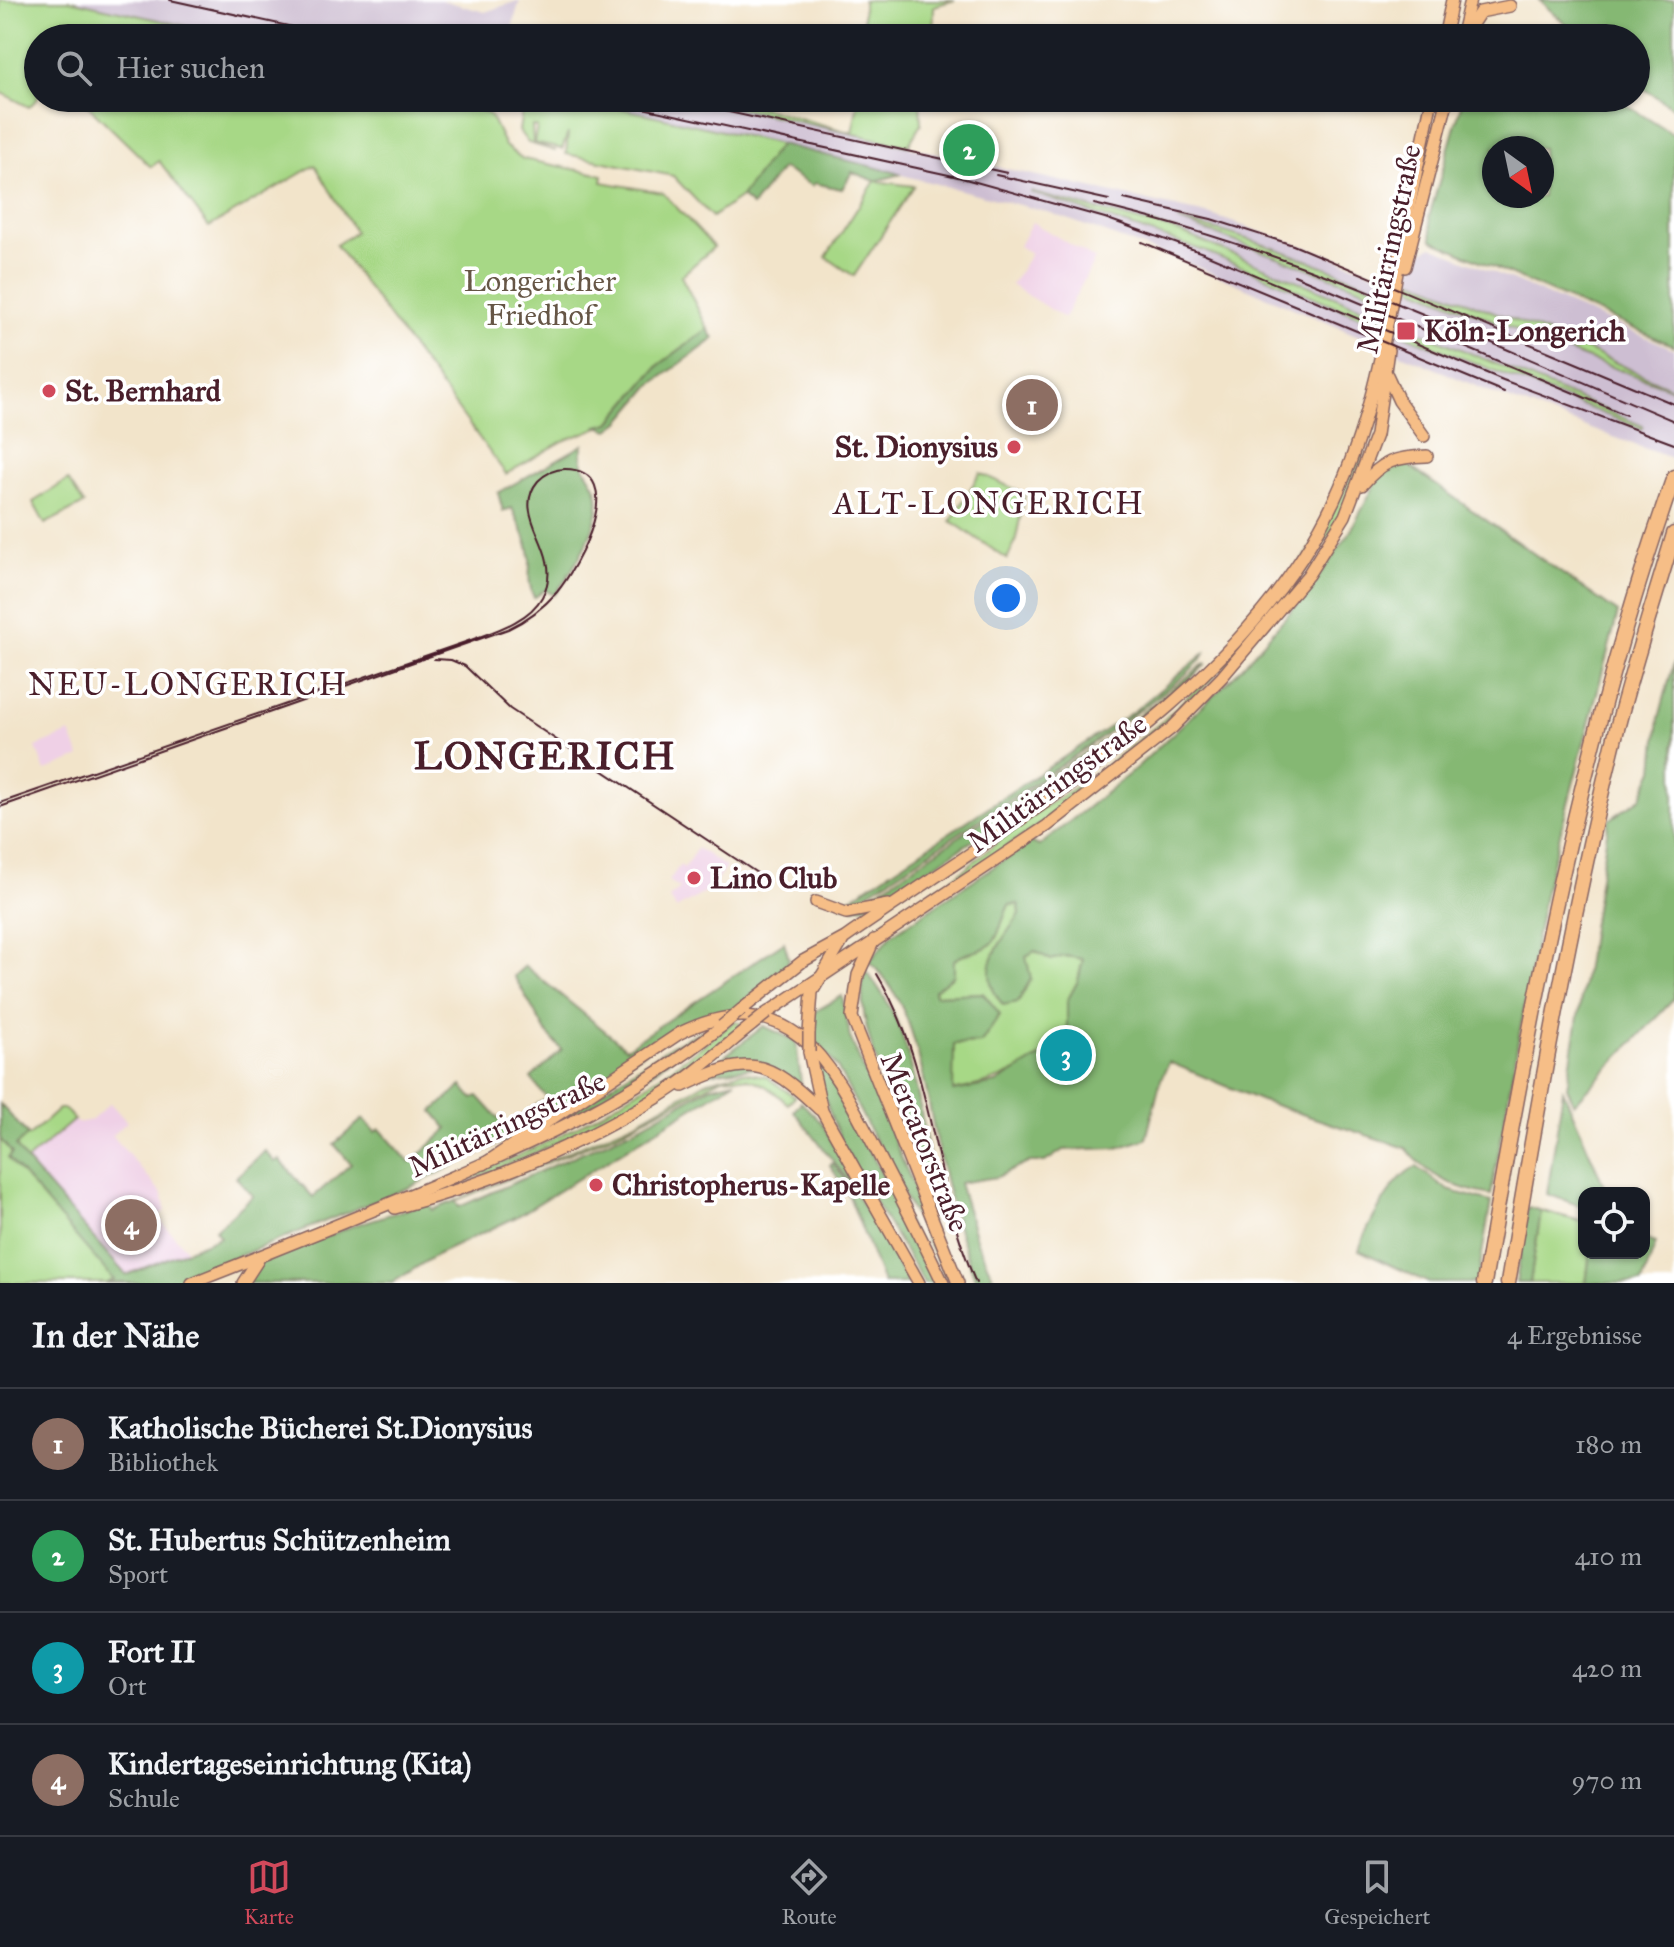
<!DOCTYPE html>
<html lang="de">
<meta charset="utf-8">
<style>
body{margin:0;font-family:"IM FELL Great Primer",serif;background:#242831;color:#f1f3f6}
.controls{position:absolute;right:24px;bottom:24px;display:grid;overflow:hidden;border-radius:16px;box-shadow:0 2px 6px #0004}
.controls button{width:72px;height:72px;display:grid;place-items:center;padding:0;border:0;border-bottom:2px solid #363941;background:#171b24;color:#f1f3f6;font:40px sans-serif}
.compass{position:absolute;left:1482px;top:136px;width:72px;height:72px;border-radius:50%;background:#171b24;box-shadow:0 2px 6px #0004;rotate:147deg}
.you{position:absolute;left:1006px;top:598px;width:28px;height:28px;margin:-20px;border:6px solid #fff;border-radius:50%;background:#1a73e8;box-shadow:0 0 0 12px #1a73e833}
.badge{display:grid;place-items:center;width:52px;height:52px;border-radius:50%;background:#d1495b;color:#fff;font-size:26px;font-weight:700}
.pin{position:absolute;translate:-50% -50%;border:4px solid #fff;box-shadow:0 2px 8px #0006}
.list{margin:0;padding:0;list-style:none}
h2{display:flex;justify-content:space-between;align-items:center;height:104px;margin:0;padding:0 32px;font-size:34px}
h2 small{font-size:26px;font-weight:400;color:#9ea1a6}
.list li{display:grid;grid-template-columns:52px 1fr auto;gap:24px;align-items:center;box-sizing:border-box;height:112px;padding:0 32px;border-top:2px solid #363941}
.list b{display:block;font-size:30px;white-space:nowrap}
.list p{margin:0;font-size:26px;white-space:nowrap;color:#9ea1a6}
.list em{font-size:26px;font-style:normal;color:#9ea1a6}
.icon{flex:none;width:44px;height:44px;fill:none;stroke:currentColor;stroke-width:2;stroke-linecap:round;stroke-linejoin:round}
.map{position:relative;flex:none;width:1674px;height:1283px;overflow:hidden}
.search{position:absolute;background:#171b24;box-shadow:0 2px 6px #0004;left:24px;right:24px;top:24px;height:88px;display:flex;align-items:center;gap:20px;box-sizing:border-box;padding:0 28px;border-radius:44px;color:#9ea1a6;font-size:30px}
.sheet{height:552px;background:#171b24}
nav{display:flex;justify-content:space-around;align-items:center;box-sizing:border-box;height:112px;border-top:2px solid #363941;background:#171b24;font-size:22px;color:#9ea1a6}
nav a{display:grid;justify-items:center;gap:4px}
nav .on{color:#d1495b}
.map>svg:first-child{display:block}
.built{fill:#efd0e6}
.industrial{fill:#cdbed2}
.green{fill:#a7d886;stroke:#787c58;stroke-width:2}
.forest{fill:#85b873;stroke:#686c4f;stroke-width:2;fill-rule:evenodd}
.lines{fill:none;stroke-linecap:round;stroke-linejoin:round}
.major-casing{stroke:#856463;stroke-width:14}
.highway-casing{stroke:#856463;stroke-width:17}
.major{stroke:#f6be87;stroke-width:11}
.highway{stroke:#f6be87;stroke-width:14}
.tram{stroke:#4a1f2b;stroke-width:2}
.rail{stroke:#4a1f2b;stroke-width:2}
.major-bridge-casing{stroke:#856463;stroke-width:14;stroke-linecap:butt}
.major-bridge{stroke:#f6be87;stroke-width:11}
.poi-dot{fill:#d1495b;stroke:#fff;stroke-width:3}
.labels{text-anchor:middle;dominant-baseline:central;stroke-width:7;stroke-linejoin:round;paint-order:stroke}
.street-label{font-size:30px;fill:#4a1f2b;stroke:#fff}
.park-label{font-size:30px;fill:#665646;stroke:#fff}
.poi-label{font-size:30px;font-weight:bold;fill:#4a1f2b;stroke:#fff;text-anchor:start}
.neighbourhood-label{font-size:32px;letter-spacing:2px;fill:#4a1f2b;stroke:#fff}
.district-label{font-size:38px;font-weight:bold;letter-spacing:2px;fill:#4a1f2b;stroke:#fff}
</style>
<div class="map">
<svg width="1674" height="1283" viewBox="0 0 1674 1283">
<rect width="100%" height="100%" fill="#fff"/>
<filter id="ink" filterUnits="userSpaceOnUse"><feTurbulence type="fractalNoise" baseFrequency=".0125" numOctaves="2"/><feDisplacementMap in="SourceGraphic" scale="16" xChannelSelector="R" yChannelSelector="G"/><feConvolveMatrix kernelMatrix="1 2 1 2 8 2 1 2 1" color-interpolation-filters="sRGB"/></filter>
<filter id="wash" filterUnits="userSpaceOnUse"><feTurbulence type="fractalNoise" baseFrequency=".006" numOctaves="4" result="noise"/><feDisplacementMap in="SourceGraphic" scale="32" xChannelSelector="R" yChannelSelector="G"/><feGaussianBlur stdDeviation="1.8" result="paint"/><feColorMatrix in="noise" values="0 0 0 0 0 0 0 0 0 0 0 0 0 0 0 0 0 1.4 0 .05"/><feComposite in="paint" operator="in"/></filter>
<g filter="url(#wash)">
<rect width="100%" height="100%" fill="#f2e4ca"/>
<!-- built -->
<g class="built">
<path d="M 1032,222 L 1095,259 L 1064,318 L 1011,285 L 1031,253 L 1019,246 Z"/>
<path d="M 70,733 L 80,757 L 45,771 L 36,747 Z"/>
<path d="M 697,848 L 726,867 L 711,889 L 676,909 L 669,898 L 680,889 L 669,881 L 680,865 L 684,868 Z"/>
<path d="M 110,1103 L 127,1122 L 112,1135 L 163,1195 L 165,1210 L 158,1218 L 187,1250 L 125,1275 L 25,1161 L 74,1120 L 77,1123 L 92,1120 Z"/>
</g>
<!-- industrial -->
<g class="industrial">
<path d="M 70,0 L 441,0 L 485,12 L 520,0 L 509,38 L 241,38 Z"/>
<path d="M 575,98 L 691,98 L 1211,215 L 1327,254 L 1583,357 L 1669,387 L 1409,278 L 1417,255 L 1432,246 L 1674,349 L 1674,459 L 1497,395 L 1197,267 L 1051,213 L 780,144 Z"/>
</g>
<!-- green -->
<g class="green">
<path d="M 0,0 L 70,0 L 239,38 L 38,38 L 38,98 L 29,107 L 0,92 Z"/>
<path d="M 863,0 L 955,0 L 934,6 L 933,38 L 863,38 Z"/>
<path d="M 80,98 L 459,98 L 490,115 L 505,146 L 523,159 L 603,175 L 602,182 L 663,193 L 714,247 L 681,276 L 708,329 L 659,365 L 610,423 L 563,441 L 506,474 L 336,245 L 355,232 L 315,165 L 209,227 L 159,161 L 151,167 Z"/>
<path d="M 524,98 L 575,98 L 780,144 L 741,197 L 712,217 L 673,176 L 566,154 L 568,133 L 562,149 L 534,143 L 537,127 L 532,126 L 533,144 L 556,151 L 528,143 L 519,131 Z"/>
<path d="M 691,98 L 729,98 L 852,133 L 859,98 L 920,98 L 921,124 L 908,146 Z"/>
<path d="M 875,181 L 914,186 L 854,276 L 826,257 Z"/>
<path d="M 1030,192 L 1177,231 L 1382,316 L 1381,325 L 1204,251 Z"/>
<path d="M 1177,220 C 1250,236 1319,264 1387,292 L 1386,297 Z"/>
<path d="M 1409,278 L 1579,346 L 1674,389 L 1583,357 L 1407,285 Z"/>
<path d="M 1401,324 L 1643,426 L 1642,429 L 1399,333 Z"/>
<path d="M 1364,432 L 1368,433 C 1364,447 1362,462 1358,475 C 1331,552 1272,612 1220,672 L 1217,668 C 1280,592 1337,530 1364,432 Z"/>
<path d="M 980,473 L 1025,494 L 1015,543 L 1007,559 L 951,521 Z"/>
<path d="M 68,480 L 84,504 L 45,524 L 33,502 Z"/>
<path d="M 1213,672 L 1216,675 L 1151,739 L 1037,827 L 852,948 L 852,944 L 957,875 L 1030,816 L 1101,770 L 1164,720 Z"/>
<path d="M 1019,904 L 1020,914 L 995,952 L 1026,956 L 1035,951 L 1051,960 L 1065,956 L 1083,958 L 1078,981 L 1067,1002 L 1067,1036 C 1031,1068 1000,1082 952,1091 L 954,1044 L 981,1043 L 1000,1015 L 983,993 L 935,995 L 934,991 L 954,975 L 954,960 C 965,951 986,952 994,941 C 999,935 1004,914 1009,905 Z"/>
<path d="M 735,1021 L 743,1024 C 653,1098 562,1146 453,1186 L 455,1180 C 558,1146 650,1088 735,1021 Z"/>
<path d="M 742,1072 L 765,1076 L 795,1097 L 788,1104 C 768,1085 751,1074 722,1078 L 618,1133 L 455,1201 L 636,1122 L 708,1081 Z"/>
<path d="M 0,1104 L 29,1136 L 59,1109 L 65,1109 L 74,1120 L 26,1161 L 125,1275 L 107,1283 L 0,1283 Z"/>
<path d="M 1541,1211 L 1584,1222 L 1584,1253 L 1590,1253 L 1586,1283 L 1530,1283 Z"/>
</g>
<!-- forest -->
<g class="forest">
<path d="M 1539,0 L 1674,0 L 1674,108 L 1636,84 L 1636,38 L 1581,38 Z"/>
<path d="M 1463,98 L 1615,98 L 1674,135 L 1674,346 L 1432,240 L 1429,217 ZM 1494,148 L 1542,148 L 1542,196 L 1494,196 Z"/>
<path d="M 780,144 L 902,174 L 875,181 L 852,172 L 842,189 L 814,183 L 812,186 L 782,168 L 752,206 L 741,197 Z"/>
<path d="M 708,329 L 714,339 L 651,385 L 620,422 L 609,430 L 598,426 L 610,423 L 659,365 Z"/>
<path d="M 583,445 C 577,467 590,472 597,491 C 606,519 571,574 554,595 L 545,590 L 534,598 C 527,579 530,578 530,559 C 530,543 518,523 512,508 L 503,511 L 498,493 Z"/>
<path d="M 1405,463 L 1618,613 L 1544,895 L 1491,1195 C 1456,1189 1428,1177 1406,1148 L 1262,1101 L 1169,1062 L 1161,1079 L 1146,1139 L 1117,1148 L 1063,1150 L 1045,1162 L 1030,1162 L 997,1177 L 959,1183 L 977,1242 L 996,1283 L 977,1283 C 960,1241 949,1198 939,1154 C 926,1097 918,1002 869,962 L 891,935 L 1031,842 L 1039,846 L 1133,771 L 1234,676 L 1304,596 L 1349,534 L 1381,473 ZM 1019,904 L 1020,914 C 999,945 974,971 1003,1005 L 1018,1002 L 1031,979 L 1026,956 L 1035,951 L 1051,960 L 1065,956 L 1083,959 L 1078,981 L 1067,1001 L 1067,1036 L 1054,1037 L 1050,1051 L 996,1083 L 953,1091 L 954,1044 L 981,1043 L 1000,1014 L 983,993 L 935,995 L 934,991 L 954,975 L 954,960 C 965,951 986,952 994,941 C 999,935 1004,914 1009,905 Z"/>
<path d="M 1205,653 C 1197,682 899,872 851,904 L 840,905 L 1134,711 Z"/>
<path d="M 1674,662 L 1674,999 L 1574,1104 L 1567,1087 L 1609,820 L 1641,798 L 1654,770 L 1659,718 Z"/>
<path d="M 1205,663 L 1206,664 C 1108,762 988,829 873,905 L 852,908 L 1131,722 Z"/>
<path d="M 784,942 L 789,959 L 785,968 L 734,1010 L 688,1023 L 512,1137 L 410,1187 L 172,1283 L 107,1283 L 114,1280 L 8,1158 L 12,1153 L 0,1139 L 0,1104 L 28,1135 L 16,1146 L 26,1161 L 126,1275 L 220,1237 L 215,1230 L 253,1196 L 236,1177 L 265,1151 L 275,1162 L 279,1159 L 313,1197 L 351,1164 L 334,1144 L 363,1119 L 375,1132 L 380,1129 L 410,1163 L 448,1129 L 433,1111 L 462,1086 L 473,1099 L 478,1096 L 505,1126 L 547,1098 L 531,1078 L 562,1050 L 546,1032 L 514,976 L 525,966 L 626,1048 Z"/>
<path d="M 865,971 C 911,1021 918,1101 931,1165 L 921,1169 C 901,1118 850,1024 865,971 Z"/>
<path d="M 842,996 L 851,1040 L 955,1283 L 949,1283 L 837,1067 L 814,1039 L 814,1012 Z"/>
<path d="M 764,1026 L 796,1041 L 802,1090 L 766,1066 L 701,1074 Z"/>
<path d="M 710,1027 L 653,1072 L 521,1144 L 672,1045 Z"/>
<path d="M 815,1055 L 827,1069 L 939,1283 L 924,1283 C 883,1212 826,1138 815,1055 Z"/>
<path d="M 736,1081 L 516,1217 L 436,1255 L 392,1283 L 247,1283 L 261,1262 L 355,1225 L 430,1202 L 432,1210 L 455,1201 L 459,1207 L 635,1129 L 710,1087 Z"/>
<path d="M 1563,1090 L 1607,1193 L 1584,1193 L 1584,1207 L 1547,1194 Z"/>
<path d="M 801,1102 L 822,1123 L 865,1202 L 794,1111 Z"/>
<path d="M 833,1163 L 859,1199 L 908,1283 L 883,1283 L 849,1196 L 830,1165 Z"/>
<path d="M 1417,1167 L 1448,1190 L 1491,1202 L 1477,1283 L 1429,1283 L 1359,1250 C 1366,1229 1396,1171 1417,1167 Z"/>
<path d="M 1528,1207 L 1584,1222 L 1541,1211 L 1530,1283 L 1516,1283 Z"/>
<path d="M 1644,1239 L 1656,1243 L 1642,1283 L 1586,1283 L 1590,1253 L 1644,1253 Z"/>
</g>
</g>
<g filter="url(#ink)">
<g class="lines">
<!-- major casing -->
<g class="major-casing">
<g id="major">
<path d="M 1463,30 L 1470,0"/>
<path d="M 1444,38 L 1452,0"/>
<path d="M 1463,38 L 1480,12 L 1510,6"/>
<path d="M 1405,267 L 1448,98"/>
<path d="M 1387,375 L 1399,401 L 1424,436"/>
<path d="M 1362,485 C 1382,461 1396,457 1427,456"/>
<path d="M 816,902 L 846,913 L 888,905"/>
<path d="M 874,940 L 858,975 L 852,1017 L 958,1283"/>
<path d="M 741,1010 L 803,961 L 845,938 C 1017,818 1254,688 1340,487 C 1375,407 1388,320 1404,235 C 1412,189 1423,144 1432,98"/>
<path d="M 767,1013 L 1047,826 L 1172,728 L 1222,677 L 1308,575 L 1345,516 L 1376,435 L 1388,350"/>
<path d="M 809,1033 L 812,992 L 842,942"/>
<path d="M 809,1052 L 822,1111 L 919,1283"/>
<path d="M 683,1086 C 749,1055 766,1058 819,1109"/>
<path d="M 484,1164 L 680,1033 C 789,979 831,1063 874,1146 C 898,1192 921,1237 943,1283"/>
<path d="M 395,1208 C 487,1184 577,1147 660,1096 C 693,1076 722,1049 752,1025"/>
<path d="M 192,1283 C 276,1250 358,1217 441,1182 C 544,1138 634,1096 722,1026"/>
<path d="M 243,1283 L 258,1260"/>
</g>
</g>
<!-- highway casing -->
<g class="highway-casing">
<g id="highway">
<path d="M 1484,1283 C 1531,1010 1581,739 1674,477"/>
<path d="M 1508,1283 C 1538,1104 1569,925 1612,749 C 1629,677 1653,605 1674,534"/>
</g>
</g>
<!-- major -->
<use href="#major" class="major"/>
<!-- highway -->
<use href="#highway" class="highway"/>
<!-- tram -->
<g class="tram">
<path d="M 434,659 L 451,660 L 465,666 L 510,709 L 769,881"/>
<path d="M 0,803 L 471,640 C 495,631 529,621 542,597 C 548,586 550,573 547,561 C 542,535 516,507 538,481 C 545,474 555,469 565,469 C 632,470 577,568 557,592 C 543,608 527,620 508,629 L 0,807"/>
<path d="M 877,974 C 934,1068 932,1182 976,1283"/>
</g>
<!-- rail -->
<g class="rail">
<path d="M 170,0 L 343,38"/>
<path d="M 331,29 L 371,38"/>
<path d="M 360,31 L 391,38"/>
<path d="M 597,98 L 958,177 L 1105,218 L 1203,253 L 1503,380 L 1674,444"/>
<path d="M 665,98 L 1007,173"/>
<path d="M 996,175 L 1109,200"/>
<path d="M 1124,199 L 1211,219 L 1293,245 L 1674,404"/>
<path d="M 1094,204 C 1296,250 1484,341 1674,421"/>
<path d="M 1142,242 L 1504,392"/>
<path d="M 1294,275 L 1626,415"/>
</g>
<!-- major-bridge casing -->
<g class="major-bridge-casing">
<g id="major-bridge">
<path d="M 752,1025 L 767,1013"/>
<path d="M 722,1026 L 741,1010"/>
<path d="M 809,1052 L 809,1033"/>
</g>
</g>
<!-- major-bridge -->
<use href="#major-bridge" class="major-bridge"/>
</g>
</g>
<!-- markers -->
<g class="poi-dot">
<rect x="1396" y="321" width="20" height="20" rx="4"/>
<circle cx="49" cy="391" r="8"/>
<circle cx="1014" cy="447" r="8"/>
<circle cx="694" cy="878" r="8"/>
<circle cx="596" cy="1185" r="8"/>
</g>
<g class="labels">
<!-- street labels -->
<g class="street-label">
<text transform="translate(1389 249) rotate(-78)">Militärringstraße</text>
<text transform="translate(1057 783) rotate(-36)">Militärringstraße</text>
<text transform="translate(507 1124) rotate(-25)">Militärringstraße</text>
<text transform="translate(925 1142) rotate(68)">Mercatorstraße</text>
</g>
<!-- park labels -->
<g class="park-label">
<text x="540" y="281">Longericher<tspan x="540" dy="34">Friedhof</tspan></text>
</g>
<!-- poi labels -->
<g class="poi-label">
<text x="1424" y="331">Köln-Longerich</text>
<text x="65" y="391">St. Bernhard</text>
<text x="998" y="447" text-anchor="end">St. Dionysius</text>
<text x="710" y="878">Lino Club</text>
<text x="612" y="1185">Christopherus-Kapelle</text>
</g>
<!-- neighbourhood labels -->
<g class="neighbourhood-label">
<text x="989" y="503">ALT-LONGERICH</text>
<text x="188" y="684">NEU-LONGERICH</text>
</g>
<!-- district labels -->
<g class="district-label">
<text x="545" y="756">LONGERICH</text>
</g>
</g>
</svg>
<div class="controls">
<button><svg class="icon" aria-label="locate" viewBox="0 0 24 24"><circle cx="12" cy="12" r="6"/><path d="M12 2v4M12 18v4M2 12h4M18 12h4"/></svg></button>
</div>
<svg class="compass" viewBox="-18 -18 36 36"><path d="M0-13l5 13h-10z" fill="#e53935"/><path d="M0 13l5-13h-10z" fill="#9ea1a6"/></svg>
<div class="you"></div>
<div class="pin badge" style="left:1032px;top:405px;background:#8d6e63">1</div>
<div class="pin badge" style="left:969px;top:150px;background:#2e9e5b">2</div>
<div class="pin badge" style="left:1066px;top:1055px;background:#0f9aa8">3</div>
<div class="pin badge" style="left:131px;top:1225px;background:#8d6e63">4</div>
<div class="search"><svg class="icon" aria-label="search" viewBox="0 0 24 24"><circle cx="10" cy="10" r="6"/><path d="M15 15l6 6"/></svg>Hier suchen</div>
</div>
<section class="sheet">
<h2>In der Nähe<small>4 Ergebnisse</small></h2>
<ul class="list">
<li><span class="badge" style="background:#8d6e63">1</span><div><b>Katholische Bücherei St.Dionysius</b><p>Bibliothek</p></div><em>180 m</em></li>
<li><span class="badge" style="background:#2e9e5b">2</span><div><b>St. Hubertus Schützenheim</b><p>Sport</p></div><em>410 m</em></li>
<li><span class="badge" style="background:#0f9aa8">3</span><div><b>Fort II</b><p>Ort</p></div><em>420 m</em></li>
<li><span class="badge" style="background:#8d6e63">4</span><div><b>Kindertageseinrichtung (Kita)</b><p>Schule</p></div><em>970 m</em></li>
</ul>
</section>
<nav>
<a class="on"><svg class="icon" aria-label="map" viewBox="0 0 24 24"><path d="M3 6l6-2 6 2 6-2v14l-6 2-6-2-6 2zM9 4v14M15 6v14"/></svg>Karte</a>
<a><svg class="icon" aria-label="directions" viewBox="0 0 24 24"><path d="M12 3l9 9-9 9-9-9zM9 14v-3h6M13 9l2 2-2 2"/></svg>Route</a>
<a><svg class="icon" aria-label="saved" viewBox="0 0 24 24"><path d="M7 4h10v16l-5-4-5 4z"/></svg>Gespeichert</a>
</nav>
